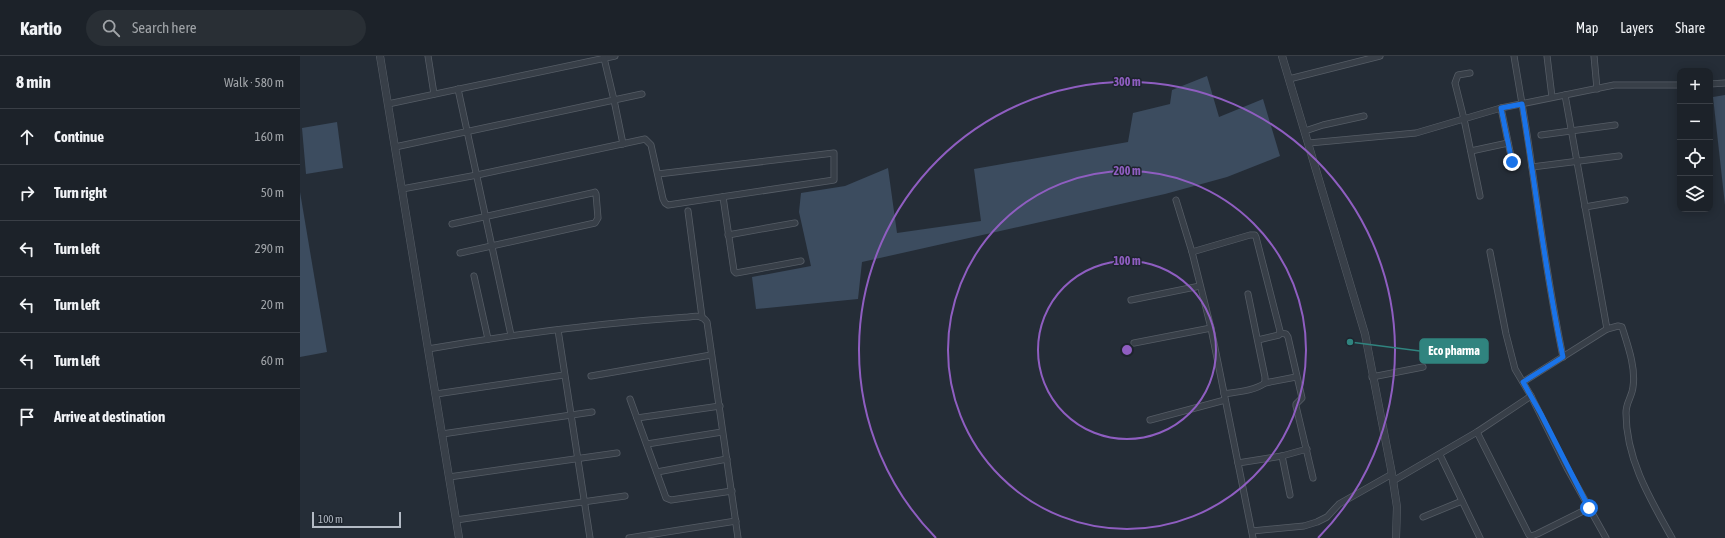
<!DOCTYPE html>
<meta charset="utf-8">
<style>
body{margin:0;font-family:"Asap Condensed",sans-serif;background:#292f35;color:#f1f3f6}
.controls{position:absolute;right:12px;top:12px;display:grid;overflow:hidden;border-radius:8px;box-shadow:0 2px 10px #0003}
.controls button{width:36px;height:36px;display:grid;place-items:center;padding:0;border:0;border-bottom:1px solid #3a3f46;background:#1c2229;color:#f1f3f6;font:20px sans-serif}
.scale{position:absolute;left:12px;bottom:10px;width:89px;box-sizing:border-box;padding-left:4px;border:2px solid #b3bac4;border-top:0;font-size:11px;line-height:14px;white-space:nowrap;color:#b3bac4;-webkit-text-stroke:3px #1d242d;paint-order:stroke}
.stop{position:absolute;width:12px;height:12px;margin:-9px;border:3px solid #1a73e8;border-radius:50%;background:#fff}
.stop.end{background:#1a73e8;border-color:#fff;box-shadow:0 1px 4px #0008}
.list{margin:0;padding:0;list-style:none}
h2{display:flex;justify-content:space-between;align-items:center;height:52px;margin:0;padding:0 16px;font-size:17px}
h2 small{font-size:13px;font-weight:400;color:#a0a4a8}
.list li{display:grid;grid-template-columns:26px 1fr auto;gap:12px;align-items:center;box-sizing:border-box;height:56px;padding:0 16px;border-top:1px solid #3a3f46}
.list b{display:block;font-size:15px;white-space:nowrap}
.list em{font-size:13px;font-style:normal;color:#a0a4a8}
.icon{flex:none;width:22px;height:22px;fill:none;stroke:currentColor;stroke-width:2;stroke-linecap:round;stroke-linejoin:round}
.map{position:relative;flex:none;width:1425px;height:482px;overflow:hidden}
header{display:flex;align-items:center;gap:24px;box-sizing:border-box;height:56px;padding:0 20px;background:#1c2229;border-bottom:1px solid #3a3f46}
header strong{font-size:19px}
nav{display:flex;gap:22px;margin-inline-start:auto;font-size:14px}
.search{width:280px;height:36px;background:#292f35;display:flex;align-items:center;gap:10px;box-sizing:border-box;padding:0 14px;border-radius:22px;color:#a0a4a8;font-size:15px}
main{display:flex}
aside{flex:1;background:#1c2229}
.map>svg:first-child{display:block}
.water{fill:#3c4c5f}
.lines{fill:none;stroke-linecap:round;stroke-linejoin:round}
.minor-casing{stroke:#565d66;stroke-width:7}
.tertiary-casing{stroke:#565d66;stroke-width:8}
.minor{stroke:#383f48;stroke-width:5.5}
.tertiary{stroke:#383f48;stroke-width:7}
.route{stroke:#1a73e8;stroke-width:5}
.ring{fill:none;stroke:#8f5ec1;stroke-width:2}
.centre{fill:#8f5ec1;stroke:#1d242d;stroke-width:2}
.ring-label{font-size:12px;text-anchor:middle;font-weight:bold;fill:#8f5ec1;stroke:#1d242d;stroke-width:3;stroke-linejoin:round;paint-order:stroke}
.leader{fill:none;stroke:#30847f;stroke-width:1.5}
.callout-dot{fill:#30847f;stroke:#1d242d;stroke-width:1.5}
.callout{fill:#30847f;stroke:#30847f;stroke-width:1.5}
.callout-label{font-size:12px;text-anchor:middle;font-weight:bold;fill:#fff}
</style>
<header>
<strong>Kartio</strong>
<div class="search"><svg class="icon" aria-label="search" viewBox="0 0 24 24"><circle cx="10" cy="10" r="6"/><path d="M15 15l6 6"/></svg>Search here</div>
<nav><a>Map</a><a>Layers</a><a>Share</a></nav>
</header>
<main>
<aside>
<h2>8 min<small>Walk · 580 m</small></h2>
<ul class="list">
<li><svg class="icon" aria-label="ahead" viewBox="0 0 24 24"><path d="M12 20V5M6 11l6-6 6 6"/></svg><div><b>Continue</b></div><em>160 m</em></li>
<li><svg class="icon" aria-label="right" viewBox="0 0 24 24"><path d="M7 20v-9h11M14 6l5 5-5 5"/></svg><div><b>Turn right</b></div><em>50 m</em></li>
<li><svg class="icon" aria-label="left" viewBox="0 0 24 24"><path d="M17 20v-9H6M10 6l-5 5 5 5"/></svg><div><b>Turn left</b></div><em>290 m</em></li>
<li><svg class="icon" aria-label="left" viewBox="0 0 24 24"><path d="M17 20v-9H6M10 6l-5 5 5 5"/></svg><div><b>Turn left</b></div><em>20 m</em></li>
<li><svg class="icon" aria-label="left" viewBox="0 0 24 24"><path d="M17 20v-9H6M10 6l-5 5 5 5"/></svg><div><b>Turn left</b></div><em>60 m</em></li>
<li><svg class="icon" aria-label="arrive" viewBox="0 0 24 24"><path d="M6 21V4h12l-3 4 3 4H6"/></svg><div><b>Arrive at destination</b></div></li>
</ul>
</aside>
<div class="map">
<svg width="1425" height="482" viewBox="0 0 1425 482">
<rect width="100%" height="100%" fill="#252d37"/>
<!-- water -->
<g class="water">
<path d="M 907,20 L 919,61 L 963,43 L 980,100 L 927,121 L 865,138 L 562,206 L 558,243 L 456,253 L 452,221 L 511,210 L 499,156 L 501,137 L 545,130 L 588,112 L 597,177 L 681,165 L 674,113 L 828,86 L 833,57 L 870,48 L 872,34 Z"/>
<path d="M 1425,39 L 1425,149 L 1413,41 Z"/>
<path d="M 37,66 L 43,112 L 6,118 L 2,72 Z"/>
<path d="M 0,136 L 27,296 L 0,301 Z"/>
</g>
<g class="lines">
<!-- minor casing -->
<g class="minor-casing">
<g id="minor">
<path d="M 128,0 L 134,38"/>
<path d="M 1214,0 C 1220,37 1227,74 1232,112 C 1241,176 1250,238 1263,301"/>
<path d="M 1247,0 L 1252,41"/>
<path d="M 1294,0 L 1297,33"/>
<path d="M 1170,17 L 1158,19 L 1155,27 L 1164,63 L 1180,140"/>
<path d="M 989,23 L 1080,0"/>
<path d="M 1410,28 L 1425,27"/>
<path d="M 158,33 L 211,279"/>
<path d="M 1265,39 L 1307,273 L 1318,270 L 1322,271 C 1328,290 1336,312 1333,331 C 1332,341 1326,346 1326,357 C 1326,403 1350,443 1372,482"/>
<path d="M 88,48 L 315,0"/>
<path d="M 1201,52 L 1212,105"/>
<path d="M 1005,75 L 1023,69 L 1064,60"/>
<path d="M 1241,79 L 1315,69"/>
<path d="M 1009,87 L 1116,77 L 1201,52 L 1314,29 L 1380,29"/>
<path d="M 323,88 L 314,44 L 342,38"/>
<path d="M 95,91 L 314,44 L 304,2"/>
<path d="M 1171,95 L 1208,87"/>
<path d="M 1232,111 L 1319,100"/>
<path d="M 102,133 L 177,119 L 345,83 L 351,89 L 363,143 L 365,147 L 368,149 L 534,124 L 534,97 L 358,118"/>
<path d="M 423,141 L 434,215 L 436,217 L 501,205"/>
<path d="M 876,144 L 892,196 L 911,272 L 953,482"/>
<path d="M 1285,151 L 1325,144"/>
<path d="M 388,155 L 402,261"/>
<path d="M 152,168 L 292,137 L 295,136 L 296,138 L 298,162 L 295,167 L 160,197"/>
<path d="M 428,179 L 495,167"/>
<path d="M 892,196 L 950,179 L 955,179 L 956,181 L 980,275 L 979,279 L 958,284"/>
<path d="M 1190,196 L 1206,278 L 1215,313 L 1231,340 L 1267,412 L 1306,482"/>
<path d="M 174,220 L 188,283"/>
<path d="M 831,244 L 900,230"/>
<path d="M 258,274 L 290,482"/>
<path d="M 980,277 L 986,278 L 988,281 L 1002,342 L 996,348 L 996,350 L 1013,422"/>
<path d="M 834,287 L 911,272"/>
<path d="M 128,293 C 214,278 301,267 388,261 C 396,260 402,259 407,266 L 438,482"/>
<path d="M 291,320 L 411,299"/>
<path d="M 1072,321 L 1123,311"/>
<path d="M 1223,326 L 1307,273"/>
<path d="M 965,327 L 996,321"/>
<path d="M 136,338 L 264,319"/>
<path d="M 924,338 C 937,336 954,335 965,327 L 965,321 L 948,238"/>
<path d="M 330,343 L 366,442 L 371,444 L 432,435"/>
<path d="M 337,362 L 420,350"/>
<path d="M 850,364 L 925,344"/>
<path d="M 1177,376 L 1229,479 L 1231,480 L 1237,478 L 1289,452"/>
<path d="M 142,378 L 292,356"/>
<path d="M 347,388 L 422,376"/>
<path d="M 1140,399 L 1180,482"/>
<path d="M 982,400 L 990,439"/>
<path d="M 938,407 L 982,400 L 1007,393"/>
<path d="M 357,416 L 427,403"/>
<path d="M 149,421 L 317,397"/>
<path d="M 1093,425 L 1177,376 L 1231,340"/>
<path d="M 1123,461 L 1162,445"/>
<path d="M 156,464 L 325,440"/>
<path d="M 952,475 L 1004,470 L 1017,466 L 1027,461 L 1039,448 L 1092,418"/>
<path d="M 329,482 L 436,465"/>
</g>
</g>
<!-- tertiary casing -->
<g class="tertiary-casing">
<g id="tertiary">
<path d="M 80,0 L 159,482"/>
<path d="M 982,0 L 1065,278 L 1092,418 L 1097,451 L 1096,482"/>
</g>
</g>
<!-- minor -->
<use href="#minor" class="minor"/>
<!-- tertiary -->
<use href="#tertiary" class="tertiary"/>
</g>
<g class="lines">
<!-- route -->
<path class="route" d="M 1212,106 L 1201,52 L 1222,48 C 1236,132 1245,217 1263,301 L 1223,326 L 1241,358 L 1289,452"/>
</g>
<!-- distance rings -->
<g class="ring">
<circle cx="827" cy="294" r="89"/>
<circle cx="827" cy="294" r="179"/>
<path d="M636 482A268 268 0 1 1 1018 482"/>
</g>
<circle cx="827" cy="294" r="6" class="centre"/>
<g class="ring-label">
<text x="827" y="30">300 m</text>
<text x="827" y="119">200 m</text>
<text x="827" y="209">100 m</text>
</g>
<!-- callouts -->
<path class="leader" d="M1050 286L1120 295"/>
<circle class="callout-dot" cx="1050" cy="286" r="4"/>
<rect class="callout" x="1120" y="283" width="68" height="24" rx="4"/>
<g class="callout-label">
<text x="1154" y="299">Eco pharma</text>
</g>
</svg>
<div class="controls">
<button>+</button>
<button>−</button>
<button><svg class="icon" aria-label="locate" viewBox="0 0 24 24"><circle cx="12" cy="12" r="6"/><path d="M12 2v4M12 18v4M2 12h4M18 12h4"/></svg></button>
<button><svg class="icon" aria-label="layers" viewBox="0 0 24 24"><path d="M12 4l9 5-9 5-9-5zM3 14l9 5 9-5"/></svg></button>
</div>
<div class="scale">100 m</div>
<div class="stop" style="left:1289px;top:452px"></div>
<div class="stop end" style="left:1212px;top:106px"></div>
</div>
</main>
